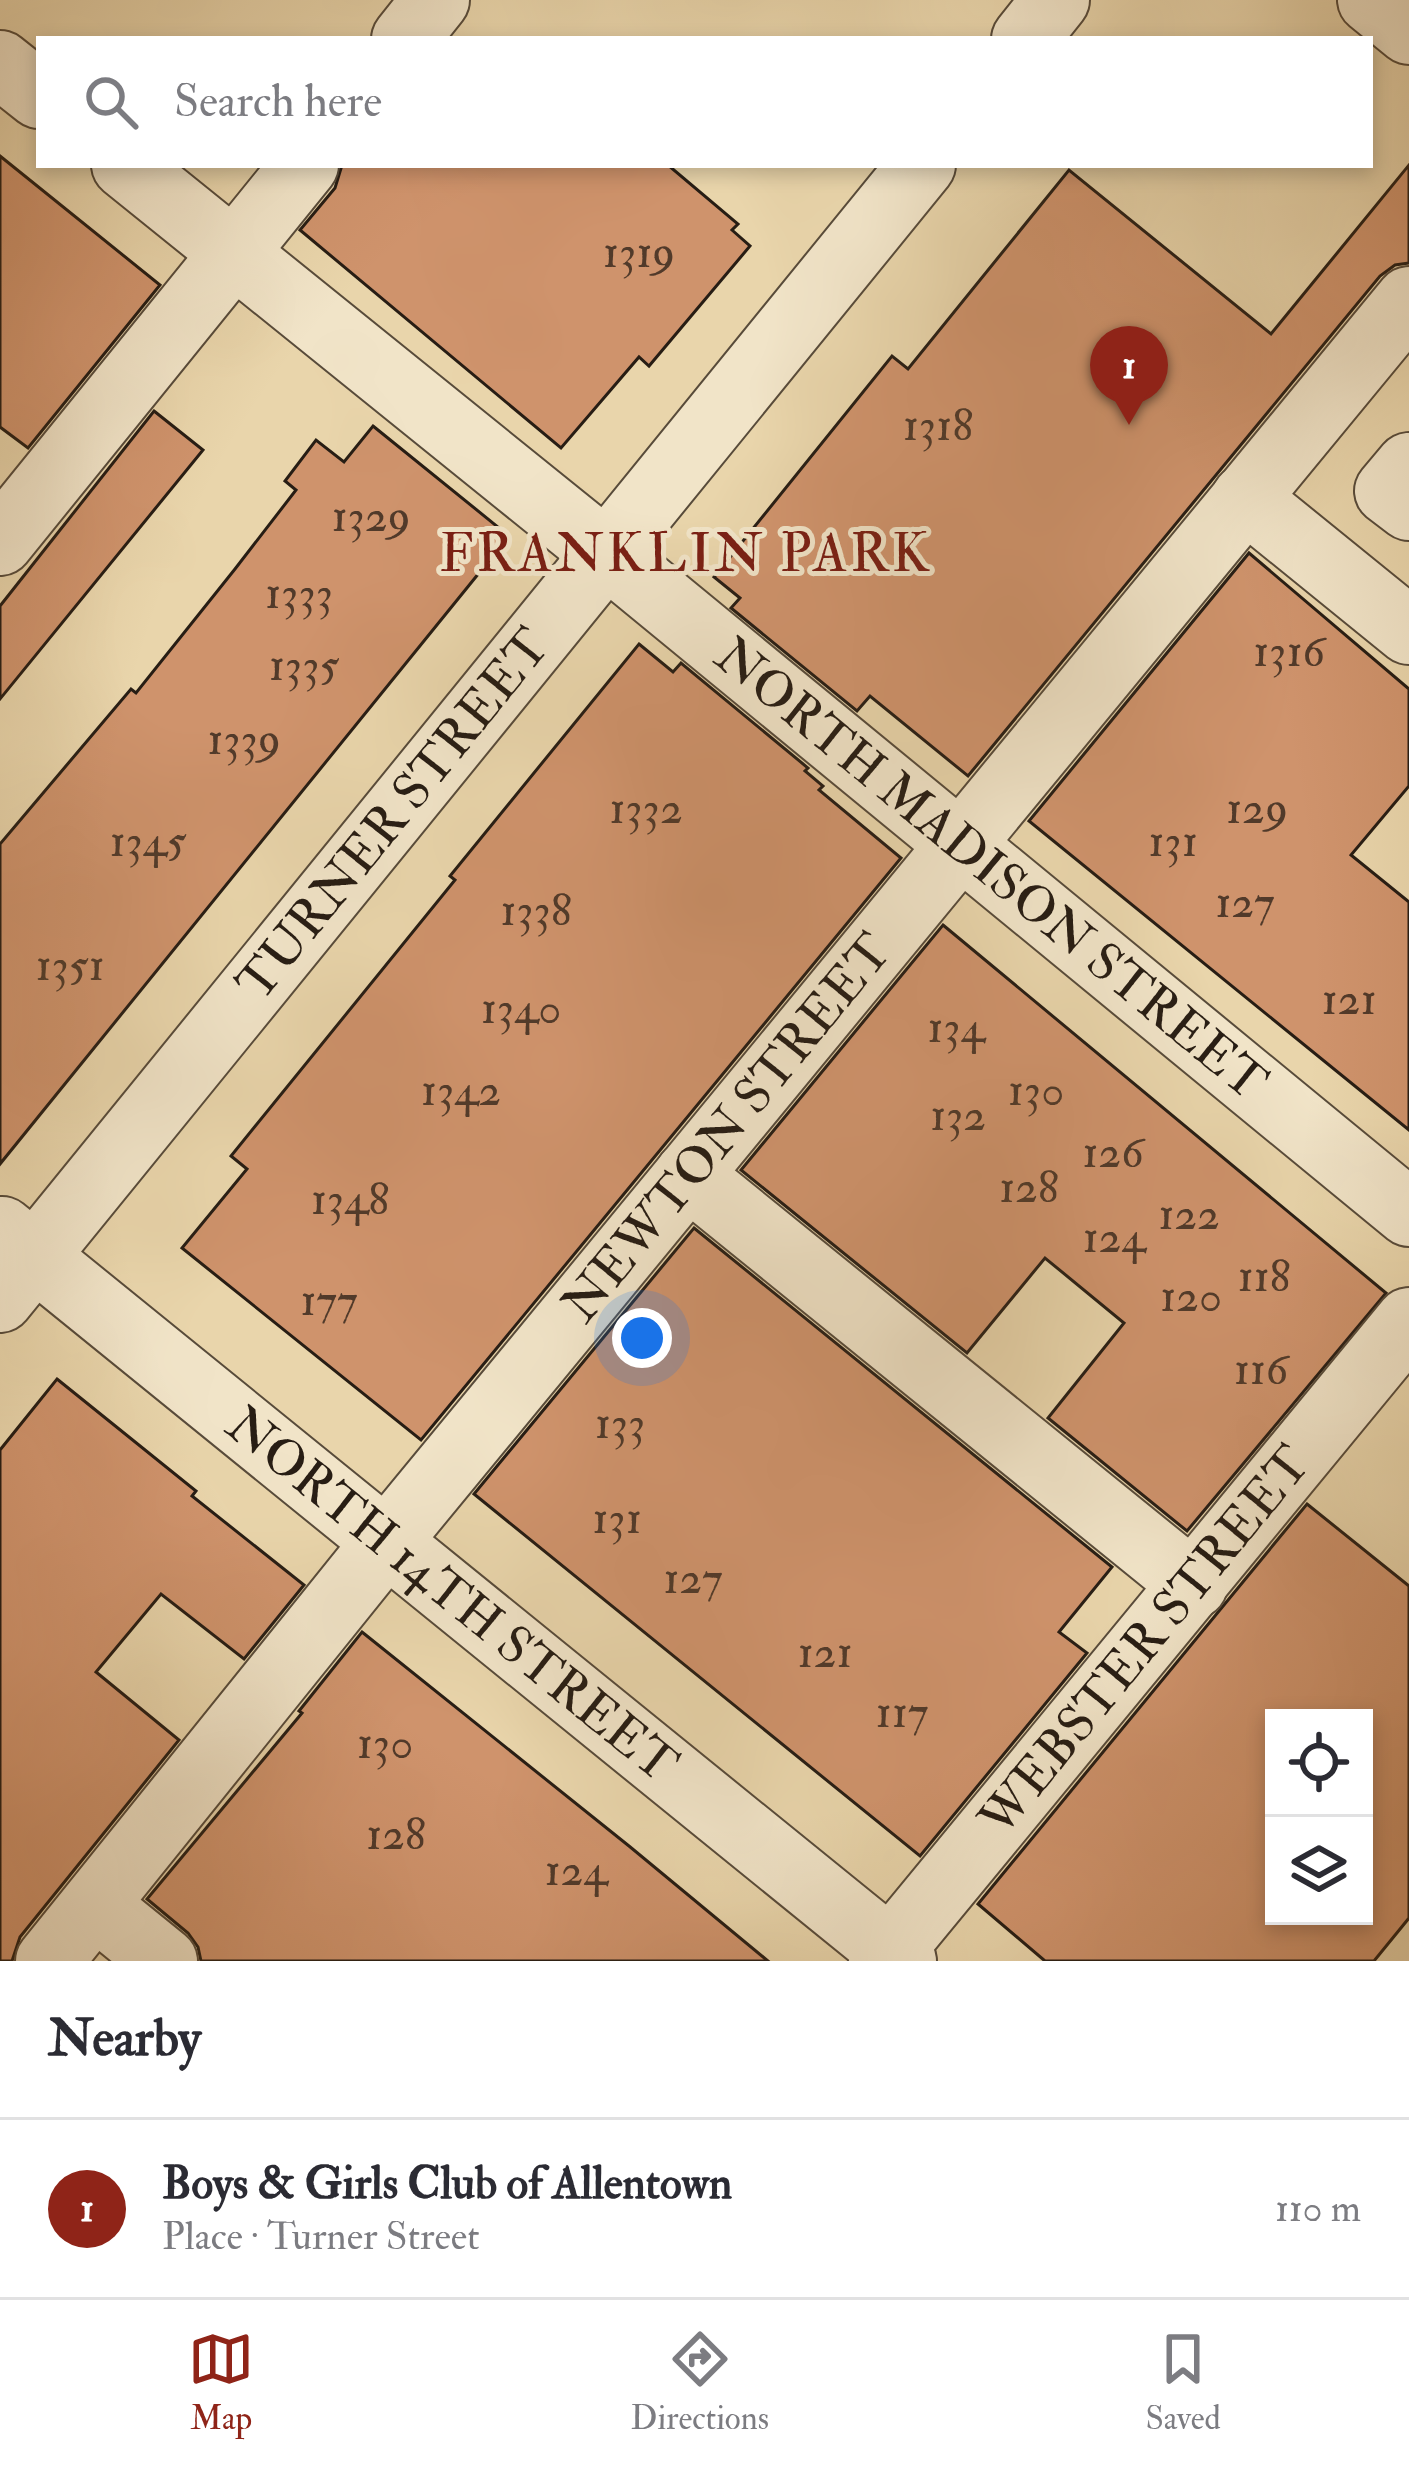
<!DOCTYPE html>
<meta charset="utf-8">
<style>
body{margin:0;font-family:"IM FELL Double Pica",serif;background:#f2f2f3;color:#2b2b33}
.controls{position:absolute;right:36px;bottom:36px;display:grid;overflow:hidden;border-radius:0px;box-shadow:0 6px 18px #0003}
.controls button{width:108px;height:108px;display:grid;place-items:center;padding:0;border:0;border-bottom:3px solid #e1e1e2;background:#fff;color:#2b2b33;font:60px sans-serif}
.you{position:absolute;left:642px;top:1338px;width:42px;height:42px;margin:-30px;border:9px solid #fff;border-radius:50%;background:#1a73e8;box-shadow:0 0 0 18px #1a73e833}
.badge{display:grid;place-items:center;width:78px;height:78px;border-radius:50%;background:#8f2418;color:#fff;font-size:39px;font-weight:700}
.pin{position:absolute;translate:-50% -99px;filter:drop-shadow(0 3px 6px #0008)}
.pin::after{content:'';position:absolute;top:63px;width:42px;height:36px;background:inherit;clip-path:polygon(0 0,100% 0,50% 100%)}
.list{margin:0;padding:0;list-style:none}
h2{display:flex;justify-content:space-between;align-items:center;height:156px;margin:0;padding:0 48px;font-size:51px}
h2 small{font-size:39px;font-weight:400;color:#7c7c81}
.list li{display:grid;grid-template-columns:78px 1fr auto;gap:36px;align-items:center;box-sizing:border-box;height:180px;padding:0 48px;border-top:3px solid #e1e1e2}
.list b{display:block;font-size:45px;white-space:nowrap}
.list p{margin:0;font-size:39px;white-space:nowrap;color:#7c7c81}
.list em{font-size:39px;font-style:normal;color:#7c7c81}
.icon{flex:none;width:66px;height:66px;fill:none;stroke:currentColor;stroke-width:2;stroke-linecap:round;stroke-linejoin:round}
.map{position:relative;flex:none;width:1409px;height:1961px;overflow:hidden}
.search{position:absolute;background:#fff;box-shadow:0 6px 18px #0003;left:36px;right:36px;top:36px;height:132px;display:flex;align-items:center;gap:30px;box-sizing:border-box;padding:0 42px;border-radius:0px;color:#7c7c81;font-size:45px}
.sheet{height:336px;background:#fff}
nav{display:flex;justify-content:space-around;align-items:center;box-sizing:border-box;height:168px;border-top:3px solid #e1e1e2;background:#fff;font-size:33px;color:#7c7c81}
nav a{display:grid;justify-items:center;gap:6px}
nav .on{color:#8f2418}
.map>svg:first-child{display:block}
.building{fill:#cf936c;stroke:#271d14;stroke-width:3;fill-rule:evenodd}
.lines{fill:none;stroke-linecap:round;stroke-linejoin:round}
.minor-casing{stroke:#584b3a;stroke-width:70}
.minor{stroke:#f1e4c8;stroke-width:66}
.labels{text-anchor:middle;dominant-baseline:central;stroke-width:10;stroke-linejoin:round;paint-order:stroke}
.number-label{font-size:45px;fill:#513a2a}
.street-label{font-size:51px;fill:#271d14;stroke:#f1e4c8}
.neighbourhood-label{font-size:54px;letter-spacing:3px;fill:#7a1f14;stroke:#f1e4c8}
</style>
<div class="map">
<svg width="1409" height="1961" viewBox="0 0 1409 1961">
<rect width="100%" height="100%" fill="#e9d5ab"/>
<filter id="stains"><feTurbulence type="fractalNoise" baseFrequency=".00167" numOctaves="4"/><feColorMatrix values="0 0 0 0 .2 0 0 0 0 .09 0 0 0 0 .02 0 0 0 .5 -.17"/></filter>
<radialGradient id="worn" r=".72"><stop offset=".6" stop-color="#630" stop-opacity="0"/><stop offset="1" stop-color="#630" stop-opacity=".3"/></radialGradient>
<!-- building -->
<g class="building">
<path d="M 0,156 L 160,285 L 28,448 L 0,427 Z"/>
<path d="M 342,165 L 668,165 L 738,224 L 732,230 L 750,246 L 649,366 L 639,357 L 561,448 L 300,230 L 335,188 Z"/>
<path d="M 1409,165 L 1409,263 L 1395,265 L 1380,276 L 968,776 L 870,696 L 857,711 L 731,608 L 740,598 L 714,577 L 892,356 L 908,369 L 1069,170 L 1271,334 Z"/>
<path d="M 154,411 L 203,450 L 0,699 L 0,606 Z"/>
<path d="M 373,426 L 509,536 L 0,1164 L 0,844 L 131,689 L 136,693 L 235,569 L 296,490 L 285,481 L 316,440 L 344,462 Z"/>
<path d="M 1249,553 L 1409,689 L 1409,786 L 1351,855 L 1409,902 L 1409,1130 L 1029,821 Z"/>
<path d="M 639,644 L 673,672 L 681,663 L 808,768 L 805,771 L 823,786 L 819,790 L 901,858 L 421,1440 L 182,1248 L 247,1169 L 231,1156 L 455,880 L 450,876 Z"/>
<path d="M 943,925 L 1386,1293 L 1187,1531 L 1048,1418 L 1124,1323 L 1045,1258 L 967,1353 L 741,1170 Z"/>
<path d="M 694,1228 L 1112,1567 L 1059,1632 L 1087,1653 L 920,1856 L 474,1494 Z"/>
<path d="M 57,1379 L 196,1491 L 192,1496 L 304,1585 L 244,1659 L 161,1594 L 96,1672 L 179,1740 L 20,1937 L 12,1961 L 0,1961 L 0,1450 Z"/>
<path d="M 1307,1504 L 1409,1586 L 1409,1918 L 1374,1961 L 1045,1961 L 978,1904 ZM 1274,1718 L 1364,1718 L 1364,1916 L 1274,1916 Z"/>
<path d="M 362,1632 L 629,1846 L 768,1961 L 201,1961 L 198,1947 L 188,1933 L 147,1899 L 302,1713 L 299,1711 Z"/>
</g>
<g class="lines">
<!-- minor casing -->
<g class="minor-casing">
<g id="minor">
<path d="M 1371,0 L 1409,31"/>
<path d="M 405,39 L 436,0"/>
<path d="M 1025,39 L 1056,0"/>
<path d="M 0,64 L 39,95"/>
<path id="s1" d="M 125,165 L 607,554 L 1409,1213"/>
<path d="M 1409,466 L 1388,491 L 1409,507"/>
<path d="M 1245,498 L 1409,631"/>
<path d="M 0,542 L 305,165"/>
<path d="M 688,1175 L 1194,1585"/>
<path id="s2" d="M 2,1230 L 903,1961"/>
<path id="s3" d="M 0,1299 L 922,165"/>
<path d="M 95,1905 L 164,1961"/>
<path id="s4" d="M 49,1961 L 387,1541 L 1409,300"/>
<path id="s5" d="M 882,1961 L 1409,1321"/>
</g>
</g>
<!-- minor -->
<use href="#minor" class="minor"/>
</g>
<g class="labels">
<!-- number labels -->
<g class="number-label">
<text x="639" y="253">1319</text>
<text x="938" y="426">1318</text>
<text x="371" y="517">1329</text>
<text x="299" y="594">1333</text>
<text x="1289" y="652">1316</text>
<text x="304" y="666">1335</text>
<text x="244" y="740">1339</text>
<text x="646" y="809">1332</text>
<text x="1257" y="809">129</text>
<text x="148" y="842">1345</text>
<text x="1173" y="842">131</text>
<text x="1245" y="903">127</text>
<text x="536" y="911">1338</text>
<text x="70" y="966">1351</text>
<text x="1349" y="1000">121</text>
<text x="521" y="1009">1340</text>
<text x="956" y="1028">134</text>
<text x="461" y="1091">1342</text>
<text x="1036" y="1091">130</text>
<text x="958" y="1116">132</text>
<text x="1113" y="1153">126</text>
<text x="1029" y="1188">128</text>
<text x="350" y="1200">1348</text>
<text x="1189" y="1215">122</text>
<text x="1114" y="1238">124</text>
<text x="1264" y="1277">118</text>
<text x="1191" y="1297">120</text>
<text x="329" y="1301">177</text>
<text x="1261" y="1370">116</text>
<text x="620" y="1424">133</text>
<text x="617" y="1519">131</text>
<text x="693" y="1579">127</text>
<text x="825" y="1653">121</text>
<text x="902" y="1713">117</text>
<text x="385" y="1744">130</text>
<text x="396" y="1835">128</text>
<text x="576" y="1871">124</text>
</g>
<!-- street labels -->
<g class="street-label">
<text stroke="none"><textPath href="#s3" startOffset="624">TURNER STREET</textPath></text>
<text stroke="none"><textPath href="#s1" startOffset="1116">NORTH MADISON STREET</textPath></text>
<text stroke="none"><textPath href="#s4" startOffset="1074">NEWTON STREET</textPath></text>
<text stroke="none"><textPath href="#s2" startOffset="579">NORTH 14TH STREET</textPath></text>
<text stroke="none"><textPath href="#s5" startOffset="414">WEBSTER STREET</textPath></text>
</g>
<!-- neighbourhood labels -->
<g class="neighbourhood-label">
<text x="686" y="554">FRANKLIN PARK</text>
</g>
</g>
<rect width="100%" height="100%" filter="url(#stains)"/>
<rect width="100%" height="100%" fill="url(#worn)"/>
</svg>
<div class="controls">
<button><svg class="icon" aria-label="locate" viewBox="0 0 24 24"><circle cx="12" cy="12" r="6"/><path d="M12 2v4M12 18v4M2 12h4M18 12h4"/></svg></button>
<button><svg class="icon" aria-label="layers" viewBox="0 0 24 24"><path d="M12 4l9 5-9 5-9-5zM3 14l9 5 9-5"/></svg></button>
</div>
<div class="you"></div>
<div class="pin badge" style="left:1129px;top:425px">1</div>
<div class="search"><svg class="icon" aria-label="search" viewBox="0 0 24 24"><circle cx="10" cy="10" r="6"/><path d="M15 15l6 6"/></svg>Search here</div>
</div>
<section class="sheet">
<h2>Nearby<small></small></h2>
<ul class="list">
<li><span class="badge">1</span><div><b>Boys &amp; Girls Club of Allentown</b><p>Place · Turner Street</p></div><em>110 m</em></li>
</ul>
</section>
<nav>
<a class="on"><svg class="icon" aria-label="map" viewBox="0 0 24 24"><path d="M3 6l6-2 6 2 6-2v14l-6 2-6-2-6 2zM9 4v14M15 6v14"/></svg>Map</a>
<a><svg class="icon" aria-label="directions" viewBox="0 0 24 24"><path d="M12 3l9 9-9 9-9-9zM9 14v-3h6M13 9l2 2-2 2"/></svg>Directions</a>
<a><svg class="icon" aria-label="saved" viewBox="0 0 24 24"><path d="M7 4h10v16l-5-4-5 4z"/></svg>Saved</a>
</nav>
